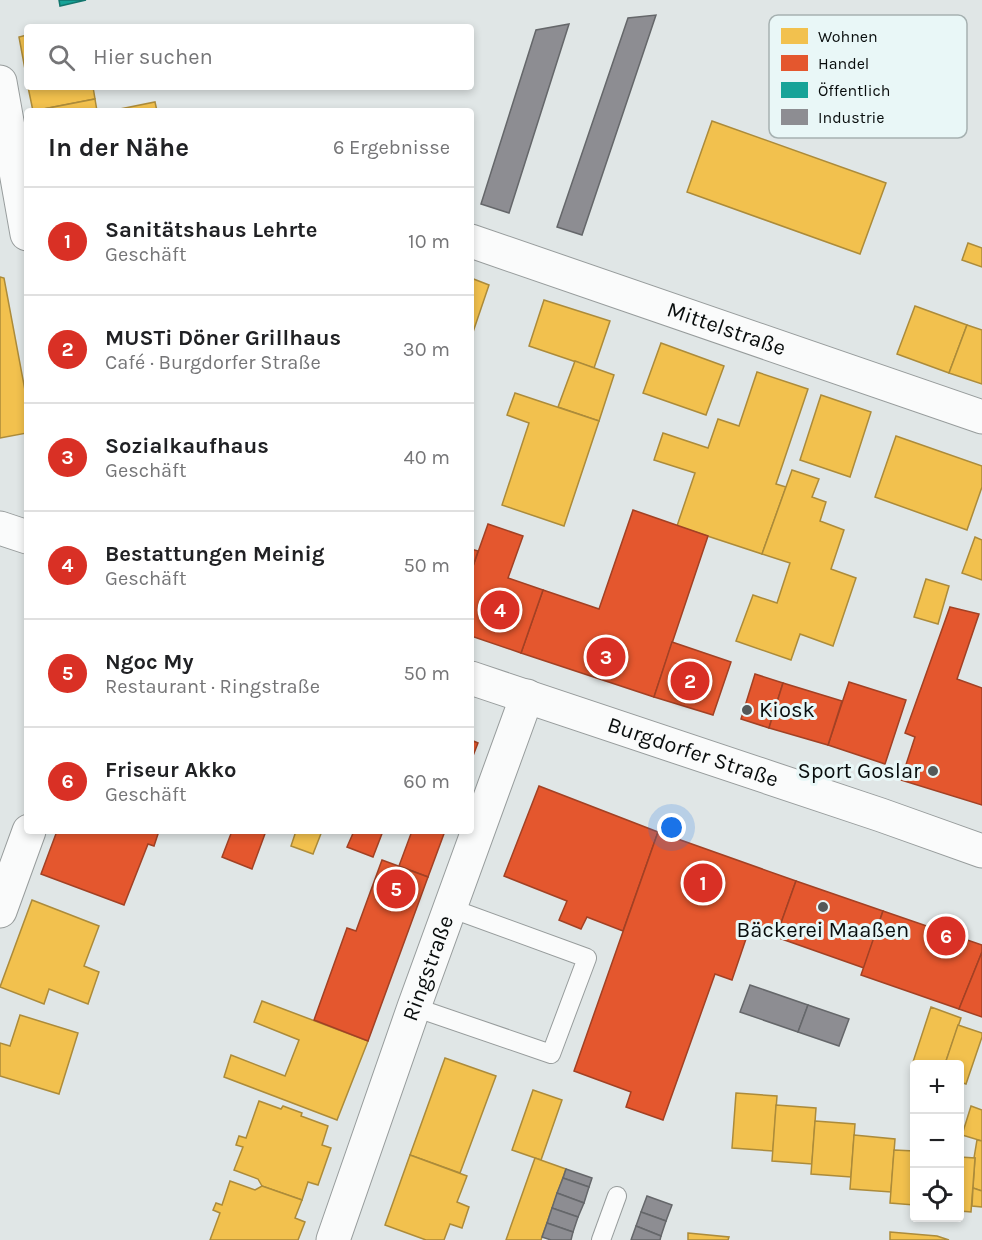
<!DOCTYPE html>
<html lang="de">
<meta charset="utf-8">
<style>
body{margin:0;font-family:Karla,sans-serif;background:#f2f2f2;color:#202124}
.controls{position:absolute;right:18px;bottom:18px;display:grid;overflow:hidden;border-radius:6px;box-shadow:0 3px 9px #0003}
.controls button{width:54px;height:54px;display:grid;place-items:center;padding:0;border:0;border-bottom:2px solid #e0e0e0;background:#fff;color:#202124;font:30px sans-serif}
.you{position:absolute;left:672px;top:828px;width:21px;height:21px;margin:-15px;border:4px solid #fff;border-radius:50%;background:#1a73e8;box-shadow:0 0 0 9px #1a73e833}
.badge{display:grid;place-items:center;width:39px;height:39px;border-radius:50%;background:#d93025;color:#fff;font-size:20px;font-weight:700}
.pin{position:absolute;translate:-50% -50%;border:3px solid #fff;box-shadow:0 2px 6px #0006}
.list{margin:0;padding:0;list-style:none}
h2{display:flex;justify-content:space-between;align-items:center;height:78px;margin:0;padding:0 24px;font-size:26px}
h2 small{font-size:20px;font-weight:400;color:#757577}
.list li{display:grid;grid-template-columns:39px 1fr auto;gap:18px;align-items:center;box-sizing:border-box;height:108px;padding:0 24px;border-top:2px solid #e0e0e0}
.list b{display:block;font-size:22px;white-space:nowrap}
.list p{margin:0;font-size:20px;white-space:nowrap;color:#757577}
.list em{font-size:20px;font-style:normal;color:#757577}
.icon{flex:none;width:33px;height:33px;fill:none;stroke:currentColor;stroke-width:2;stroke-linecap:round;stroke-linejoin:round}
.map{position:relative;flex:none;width:982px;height:1240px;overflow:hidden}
.search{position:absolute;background:#fff;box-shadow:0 3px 9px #0003;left:24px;top:24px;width:450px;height:66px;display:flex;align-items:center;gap:15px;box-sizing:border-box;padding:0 21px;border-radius:6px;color:#757577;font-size:22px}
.panel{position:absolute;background:#fff;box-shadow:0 3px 9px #0003;left:24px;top:108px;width:450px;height:726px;border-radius:6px}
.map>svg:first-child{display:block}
.homes{fill:#f2c14e;stroke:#ac8b3a;stroke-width:1.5}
.shops{fill:#e4572e;stroke:#a24124;stroke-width:1.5}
.public{fill:#17a398;stroke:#13766e;stroke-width:1.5}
.industry{fill:#8d8d92;stroke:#65676a;stroke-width:1.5}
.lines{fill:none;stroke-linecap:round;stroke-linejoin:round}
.service-casing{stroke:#979c9c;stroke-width:20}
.minor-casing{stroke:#979c9c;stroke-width:35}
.service{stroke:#fafbfb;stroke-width:18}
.minor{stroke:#fafbfb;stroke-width:33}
.poi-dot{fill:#545959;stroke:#e9f7f7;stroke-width:2}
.labels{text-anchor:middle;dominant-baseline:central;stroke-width:6;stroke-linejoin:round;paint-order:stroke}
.street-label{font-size:22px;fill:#090d0d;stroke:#e9f7f7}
.poi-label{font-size:22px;fill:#090d0d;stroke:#e9f7f7;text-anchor:start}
.key{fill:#e9f7f7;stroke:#a6b1b1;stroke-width:1.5}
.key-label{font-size:16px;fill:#090d0d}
</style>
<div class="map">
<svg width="982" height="1240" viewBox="0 0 982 1240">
<rect width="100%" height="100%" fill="#e0e6e6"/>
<!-- homes -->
<g class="homes">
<path d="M 27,35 L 27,80 L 19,37 Z"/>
<path d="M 28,87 L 93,87 L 95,99 L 33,111 Z"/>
<path d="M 95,99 L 97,111 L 33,111 Z"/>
<path d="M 155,102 L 157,111 L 110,111 Z"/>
<path d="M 712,121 L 886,183 L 860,254 L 687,192 Z"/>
<path d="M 968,243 L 982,248 L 982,267 L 962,260 Z"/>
<path d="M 0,277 L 4,278 L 27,401 L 27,433 L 0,438 Z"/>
<path d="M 471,278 L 489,285 L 471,338 Z"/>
<path d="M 544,300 L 610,321 L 594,368 L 529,346 Z"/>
<path d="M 915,306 L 967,325 L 949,373 L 897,354 Z"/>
<path d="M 967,325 L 982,330 L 982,384 L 949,373 Z"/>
<path d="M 661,343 L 724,366 L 706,415 L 643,393 Z"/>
<path d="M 575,361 L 614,375 L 599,421 L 558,407 Z"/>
<path d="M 757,372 L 808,389 L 776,484 L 786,487 L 762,554 L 677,526 L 695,473 L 654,460 L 663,433 L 708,448 L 718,419 L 739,426 Z"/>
<path d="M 515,393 L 599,421 L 564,526 L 502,505 L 529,423 L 507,415 Z"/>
<path d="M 821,395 L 871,412 L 850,477 L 800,460 Z"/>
<path d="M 896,436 L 982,466 L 982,487 L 967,530 L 875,497 Z"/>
<path d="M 792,470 L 819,479 L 812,497 L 826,502 L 820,521 L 844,530 L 831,569 L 856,578 L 833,646 L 800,634 L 791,660 L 736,641 L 753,595 L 777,603 L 790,563 L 762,554 Z"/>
<path d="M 975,537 L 982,540 L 982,580 L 962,573 Z"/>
<path d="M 926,579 L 949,586 L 938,624 L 914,617 Z"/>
<path d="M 296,831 L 322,831 L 313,854 L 291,846 Z"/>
<path d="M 32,900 L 99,926 L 84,966 L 99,972 L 88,1004 L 49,989 L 44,1004 L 0,987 Z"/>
<path d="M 262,1001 L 368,1041 L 337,1120 L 224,1077 L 231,1055 L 285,1076 L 299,1040 L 254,1022 Z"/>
<path d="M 931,1007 L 961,1018 L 945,1064 L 914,1064 L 914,1066 L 912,1065 Z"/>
<path d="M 20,1015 L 78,1033 L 59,1094 L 0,1076 L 0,1043 L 10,1046 Z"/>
<path d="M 958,1025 L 982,1033 L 982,1037 L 966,1084 L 960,1082 L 960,1064 L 945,1064 Z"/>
<path d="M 445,1058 L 496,1076 L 460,1173 L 410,1155 Z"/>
<path d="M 533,1090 L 562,1100 L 541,1160 L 512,1150 Z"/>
<path d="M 736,1093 L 777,1096 L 773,1151 L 732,1148 Z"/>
<path d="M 259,1101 L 281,1109 L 283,1106 L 302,1113 L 301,1116 L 328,1126 L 322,1145 L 331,1148 L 318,1185 L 308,1182 L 302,1200 L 262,1186 L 258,1179 L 234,1170 L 243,1147 L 236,1145 L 239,1136 L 246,1138 Z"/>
<path d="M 776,1105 L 816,1108 L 812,1164 L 772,1161 Z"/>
<path d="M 971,1106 L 982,1110 L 982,1141 L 962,1135 Z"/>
<path d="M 815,1121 L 855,1124 L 851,1177 L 811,1174 Z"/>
<path d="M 854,1135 L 895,1139 L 891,1192 L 850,1189 Z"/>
<path d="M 977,1140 L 982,1141 L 982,1191 L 973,1188 L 975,1158 L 974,1158 Z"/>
<path d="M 894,1150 L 914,1151 L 914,1205 L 890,1203 Z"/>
<path d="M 410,1155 L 467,1176 L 457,1202 L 469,1207 L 462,1228 L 450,1224 L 444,1240 L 426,1240 L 385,1225 Z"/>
<path d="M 960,1157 L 975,1158 L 971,1212 L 960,1211 Z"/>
<path d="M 535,1158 L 566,1169 L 542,1237 L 541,1240 L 506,1240 Z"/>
<path d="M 230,1181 L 255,1190 L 262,1186 L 302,1200 L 295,1218 L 305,1222 L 298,1240 L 210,1240 L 220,1213 L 213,1210 L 216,1203 L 222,1205 Z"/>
<path d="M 973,1188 L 982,1191 L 982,1207 L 972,1206 Z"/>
<path d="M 890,1232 L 937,1236 L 949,1240 L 890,1240 Z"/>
<path d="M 688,1233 L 729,1237 L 728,1240 L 688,1240 Z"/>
</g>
<!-- shops -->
<g class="shops">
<path d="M 633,510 L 708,536 L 654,697 L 521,653 L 543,590 L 599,609 Z"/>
<path d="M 488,524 L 523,536 L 508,578 L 543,590 L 521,653 L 471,636 L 471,572 Z"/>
<path d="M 471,549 L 478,551 L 471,572 Z"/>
<path d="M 950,607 L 979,614 L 957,679 L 982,688 L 982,805 L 901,780 L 915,737 L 905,733 Z"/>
<path d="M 672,642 L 731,662 L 713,715 L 654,697 Z"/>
<path d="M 755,674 L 783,683 L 769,728 L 741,719 Z"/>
<path d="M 849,682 L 906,700 L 885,764 L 828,745 Z"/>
<path d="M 783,683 L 842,701 L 828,745 L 769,728 Z"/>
<path d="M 471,740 L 478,743 L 471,761 Z"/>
<path d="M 539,786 L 658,832 L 623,931 L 587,917 L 581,929 L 559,920 L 567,901 L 504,876 Z"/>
<path d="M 57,831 L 159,831 L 154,846 L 148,844 L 124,905 L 41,874 Z"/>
<path d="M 232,831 L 266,831 L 252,869 L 222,857 Z"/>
<path d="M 354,831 L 383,831 L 373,857 L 347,847 Z"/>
<path d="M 412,831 L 445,831 L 428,877 L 399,866 Z"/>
<path d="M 658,832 L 796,881 L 776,937 L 750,927 L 732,980 L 715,974 L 663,1120 L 626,1107 L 631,1092 L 574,1071 Z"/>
<path d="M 382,860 L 428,877 L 368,1041 L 314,1020 L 347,928 L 356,931 Z"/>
<path d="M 796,881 L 883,911 L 864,968 L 776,937 Z"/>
<path d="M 883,911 L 982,945 L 982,952 L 959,1009 L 861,975 Z"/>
<path d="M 982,952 L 982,1017 L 959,1009 Z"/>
</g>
<!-- public -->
<path class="public" d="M 59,0 L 86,0 L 60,6 Z"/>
<!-- industry -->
<g class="industry">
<path d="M 656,15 L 582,235 L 557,227 L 628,18 Z"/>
<path d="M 569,24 L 509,213 L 481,204 L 536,30 Z"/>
<path d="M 750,985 L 808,1005 L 798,1032 L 740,1012 Z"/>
<path d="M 808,1005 L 849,1019 L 839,1046 L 798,1032 Z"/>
<path d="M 566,1169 L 592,1178 L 589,1187 L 563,1178 Z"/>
<path d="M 563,1178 L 589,1187 L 584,1203 L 557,1193 Z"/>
<path d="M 557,1193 L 584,1203 L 578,1217 L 552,1208 Z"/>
<path d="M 647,1196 L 672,1205 L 666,1221 L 641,1212 Z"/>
<path d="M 552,1208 L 578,1217 L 573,1232 L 547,1223 Z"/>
<path d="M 641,1212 L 666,1221 L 661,1236 L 636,1226 Z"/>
<path d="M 547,1223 L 573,1232 L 571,1240 L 551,1240 L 542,1237 Z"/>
<path d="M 636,1226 L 661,1236 L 660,1240 L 631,1240 Z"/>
</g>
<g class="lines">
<!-- service casing -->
<g class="service-casing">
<g id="service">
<path d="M 414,1007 L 551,1054 L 587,958 L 450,908"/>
<path d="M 601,1240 L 617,1196"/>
</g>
</g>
<!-- minor casing -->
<g class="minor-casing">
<g id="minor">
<path d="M 0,82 L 27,234"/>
<path id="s1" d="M 471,241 L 982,417"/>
<path d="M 0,528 L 27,537"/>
<path id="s2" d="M 471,678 L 881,815 L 982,851"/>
<path d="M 0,911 L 29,831"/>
<path id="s3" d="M 333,1240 L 414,1007 L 527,696"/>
</g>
</g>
<!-- service -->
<use href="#service" class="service"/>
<!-- minor -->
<use href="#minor" class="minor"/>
</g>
<!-- markers -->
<g class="poi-dot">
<circle cx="747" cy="710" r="6"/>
<circle cx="933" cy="771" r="6"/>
<circle cx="823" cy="907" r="6"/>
</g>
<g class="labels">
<!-- street labels -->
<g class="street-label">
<text stroke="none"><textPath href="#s1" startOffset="270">Mittelstraße</textPath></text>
<text stroke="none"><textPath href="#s2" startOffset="234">Burgdorfer Straße</textPath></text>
<text stroke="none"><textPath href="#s3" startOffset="288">Ringstraße</textPath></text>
</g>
<!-- poi labels -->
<g class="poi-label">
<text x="759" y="710">Kiosk</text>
<text x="921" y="771" text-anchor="end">Sport Goslar</text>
<text x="823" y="930" text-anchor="middle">Bäckerei Maaßen</text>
</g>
</g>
<!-- legend -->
<rect x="769" y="15" width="198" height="123" rx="9" class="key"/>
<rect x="781" y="28" width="27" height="16" fill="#f2c14e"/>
<rect x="781" y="55" width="27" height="16" fill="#e4572e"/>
<rect x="781" y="82" width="27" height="16" fill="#17a398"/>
<rect x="781" y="109" width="27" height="16" fill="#8d8d92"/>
<g class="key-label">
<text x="818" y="42">Wohnen</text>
<text x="818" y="69">Handel</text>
<text x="818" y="96">Öffentlich</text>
<text x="818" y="123">Industrie</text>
</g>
</svg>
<div class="controls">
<button>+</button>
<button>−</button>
<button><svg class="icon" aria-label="locate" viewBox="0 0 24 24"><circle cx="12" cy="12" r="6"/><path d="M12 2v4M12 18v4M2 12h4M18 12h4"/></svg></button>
</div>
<div class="you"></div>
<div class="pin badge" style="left:703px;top:883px">1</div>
<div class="pin badge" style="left:690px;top:681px">2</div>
<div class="pin badge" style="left:606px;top:657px">3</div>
<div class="pin badge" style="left:500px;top:610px">4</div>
<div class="pin badge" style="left:396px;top:889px">5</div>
<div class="pin badge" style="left:946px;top:936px">6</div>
<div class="search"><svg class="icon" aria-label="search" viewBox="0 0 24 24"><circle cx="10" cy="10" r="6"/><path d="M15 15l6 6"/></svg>Hier suchen</div>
<section class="panel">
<h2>In der Nähe<small>6 Ergebnisse</small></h2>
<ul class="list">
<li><span class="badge">1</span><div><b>Sanitätshaus Lehrte</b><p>Geschäft</p></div><em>10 m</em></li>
<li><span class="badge">2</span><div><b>MUSTi Döner Grillhaus</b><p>Café · Burgdorfer Straße</p></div><em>30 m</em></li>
<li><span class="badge">3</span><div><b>Sozialkaufhaus</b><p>Geschäft</p></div><em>40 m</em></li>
<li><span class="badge">4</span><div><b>Bestattungen Meinig</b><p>Geschäft</p></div><em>50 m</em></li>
<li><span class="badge">5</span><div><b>Ngoc My</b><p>Restaurant · Ringstraße</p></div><em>50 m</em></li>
<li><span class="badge">6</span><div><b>Friseur Akko</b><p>Geschäft</p></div><em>60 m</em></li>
</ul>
</section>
</div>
